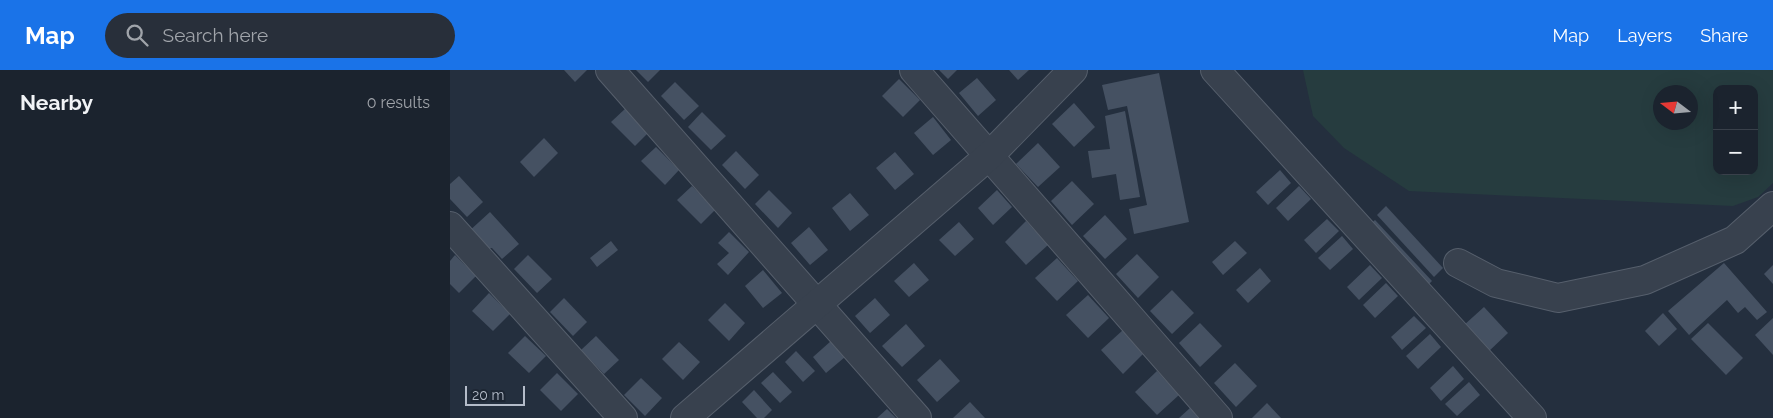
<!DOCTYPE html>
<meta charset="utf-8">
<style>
body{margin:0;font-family:Raleway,sans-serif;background:#282f3a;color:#f1f3f6}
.controls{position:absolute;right:15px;top:15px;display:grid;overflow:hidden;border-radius:10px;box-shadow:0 5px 20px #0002}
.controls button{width:45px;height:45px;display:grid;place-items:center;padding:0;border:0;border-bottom:1px solid #39404a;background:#1b232e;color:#f1f3f6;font:25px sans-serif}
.compass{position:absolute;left:1203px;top:15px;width:45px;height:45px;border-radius:50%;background:#1b232e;box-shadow:0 5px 20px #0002;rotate:286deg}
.scale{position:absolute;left:15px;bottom:12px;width:60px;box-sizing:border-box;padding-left:5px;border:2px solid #b4bcc9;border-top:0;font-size:14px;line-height:18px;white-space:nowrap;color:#b4bcc9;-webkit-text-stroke:4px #1d2633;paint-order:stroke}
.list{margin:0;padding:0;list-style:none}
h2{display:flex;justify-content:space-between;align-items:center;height:65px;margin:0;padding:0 20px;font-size:21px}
h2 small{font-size:16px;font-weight:400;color:#a0a4aa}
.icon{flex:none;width:28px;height:28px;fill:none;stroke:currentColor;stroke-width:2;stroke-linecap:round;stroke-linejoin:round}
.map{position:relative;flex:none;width:1323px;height:348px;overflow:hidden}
header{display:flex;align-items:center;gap:30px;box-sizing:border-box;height:70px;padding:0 25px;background:#1a73e8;color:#fff}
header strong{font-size:24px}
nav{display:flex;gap:28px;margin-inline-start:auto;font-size:18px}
.search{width:350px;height:45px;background:#282f3a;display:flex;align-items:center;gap:12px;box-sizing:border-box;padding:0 18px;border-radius:28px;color:#a0a4aa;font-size:19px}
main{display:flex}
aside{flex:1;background:#1b232e}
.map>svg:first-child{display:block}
.green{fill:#263c3f;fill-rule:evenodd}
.building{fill:#455162}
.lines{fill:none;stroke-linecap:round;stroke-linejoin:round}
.minor-casing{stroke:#565f6c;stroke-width:30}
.minor{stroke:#38414e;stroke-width:28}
</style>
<header>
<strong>Map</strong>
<div class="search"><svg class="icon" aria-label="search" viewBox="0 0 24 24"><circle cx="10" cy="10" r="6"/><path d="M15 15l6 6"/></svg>Search here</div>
<nav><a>Map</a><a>Layers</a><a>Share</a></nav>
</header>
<main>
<aside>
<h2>Nearby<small>0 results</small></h2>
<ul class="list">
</ul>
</aside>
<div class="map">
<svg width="1323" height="348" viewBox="0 0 1323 348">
<rect width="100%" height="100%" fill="#242f3e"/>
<!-- green -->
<path class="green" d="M 853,0 L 1323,0 L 1323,113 L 1308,127 L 1283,136 L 959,121 L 894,78 L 863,46 ZM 1267,19 L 1304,19 L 1304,101 L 1267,101 ZM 1210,22 L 1240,22 L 1240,52 L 1210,52 Z"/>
<!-- building -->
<g class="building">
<path d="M 114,0 L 137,0 L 125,12 Z"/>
<path d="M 186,0 L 210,0 L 198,12 Z"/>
<path d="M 489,0 L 507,0 L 498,9 Z"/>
<path d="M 559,0 L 579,0 L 568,10 Z"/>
<path d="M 709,3 L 739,152 L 684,164 L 679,139 L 697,135 L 677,36 L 658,40 L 652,15 Z"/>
<path d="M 527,8 L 546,30 L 528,46 L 509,23 Z"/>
<path d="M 449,9 L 470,30 L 453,47 L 432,26 Z"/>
<path d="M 225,12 L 249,36 L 234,50 L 211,26 Z"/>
<path d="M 624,33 L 645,57 L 624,77 L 602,54 Z"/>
<path d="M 176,38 L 199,62 L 185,76 L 161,52 Z"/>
<path d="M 675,41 L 690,127 L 670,130 L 666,104 L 642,108 L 638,81 L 660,79 L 655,46 Z"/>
<path d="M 252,42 L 276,66 L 261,80 L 238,57 Z"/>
<path d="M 483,47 L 501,70 L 483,85 L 464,63 Z"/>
<path d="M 94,68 L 108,83 L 84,107 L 70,92 Z"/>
<path d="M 588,73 L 610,97 L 588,117 L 566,94 Z"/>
<path d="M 206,77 L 229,100 L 215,115 L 191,91 Z"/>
<path d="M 286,81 L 309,105 L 295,119 L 272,95 Z"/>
<path d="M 445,82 L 464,104 L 445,120 L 426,98 Z"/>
<path d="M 830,100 L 841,113 L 818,135 L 806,122 Z"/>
<path d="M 9,106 L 33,132 L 17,147 L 0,129 L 0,114 Z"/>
<path d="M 622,111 L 644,134 L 622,155 L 601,131 Z"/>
<path d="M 242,116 L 265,140 L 251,154 L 227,130 Z"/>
<path d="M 849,116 L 861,129 L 838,151 L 826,138 Z"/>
<path d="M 319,120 L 342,143 L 328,158 L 305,134 Z"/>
<path d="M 547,120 L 562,137 L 543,155 L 528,138 Z"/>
<path d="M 400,123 L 419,145 L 400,161 L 382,138 Z"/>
<path d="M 936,136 L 993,198 L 984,207 L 927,145 Z"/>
<path d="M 40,142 L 69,174 L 52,189 L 42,178 L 31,179 L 17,163 Z"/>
<path d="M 655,145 L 677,169 L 655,189 L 633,166 Z"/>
<path d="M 877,149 L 889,161 L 866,183 L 854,170 Z"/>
<path d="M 925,150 L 982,211 L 973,220 L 916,158 Z"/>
<path d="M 576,151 L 598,175 L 576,195 L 555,172 Z"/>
<path d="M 509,152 L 524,169 L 505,186 L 489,170 Z"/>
<path d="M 359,157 L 378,180 L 360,195 L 341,173 Z"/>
<path d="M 279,162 L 299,182 L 278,205 L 267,194 L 279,183 L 268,173 Z"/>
<path d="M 892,166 L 903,179 L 880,200 L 868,188 Z"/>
<path d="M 161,171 L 168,180 L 147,197 L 140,188 Z"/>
<path d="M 785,171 L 797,183 L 773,205 L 762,192 Z"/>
<path d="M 687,184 L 709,207 L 688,228 L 666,204 Z"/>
<path d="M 5,185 L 26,206 L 9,223 L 0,214 L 0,191 Z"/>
<path d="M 78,185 L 102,209 L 87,223 L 64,199 Z"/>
<path d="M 607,188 L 628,211 L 607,231 L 585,208 Z"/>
<path d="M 464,193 L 479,210 L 459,227 L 444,211 Z"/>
<path d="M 1274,193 L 1317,242 L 1307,250 L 1295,237 L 1288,243 L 1277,230 L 1239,265 L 1218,241 Z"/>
<path d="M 920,195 L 932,208 L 909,230 L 897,217 Z"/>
<path d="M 1323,195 L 1323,214 L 1314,204 Z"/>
<path d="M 810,198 L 821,211 L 798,233 L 786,220 Z"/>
<path d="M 313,200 L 332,223 L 313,238 L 295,216 Z"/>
<path d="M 936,213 L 948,226 L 925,248 L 913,235 Z"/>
<path d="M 722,220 L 744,243 L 722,264 L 700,241 Z"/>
<path d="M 39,223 L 60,244 L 43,261 L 22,241 Z"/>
<path d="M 638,225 L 659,248 L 638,268 L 616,245 Z"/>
<path d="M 114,228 L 137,252 L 123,266 L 100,242 Z"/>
<path d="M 425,228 L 440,245 L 420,263 L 405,246 Z"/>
<path d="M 275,233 L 295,253 L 279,271 L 258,250 Z"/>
<path d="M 1034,237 L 1058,263 L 1037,283 L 1013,256 Z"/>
<path d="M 1213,243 L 1227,259 L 1209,276 L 1195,261 Z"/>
<path d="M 964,246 L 976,258 L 952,280 L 941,267 Z"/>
<path d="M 1323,248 L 1323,285 L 1305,265 Z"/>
<path d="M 750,253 L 772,276 L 750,297 L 729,273 Z"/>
<path d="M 1258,253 L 1293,288 L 1276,305 L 1241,269 Z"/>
<path d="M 456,254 L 475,276 L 452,297 L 432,276 Z"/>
<path d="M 673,260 L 694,283 L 673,304 L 651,280 Z"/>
<path d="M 980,264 L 991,277 L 968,299 L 956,286 Z"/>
<path d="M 75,266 L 96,286 L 79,303 L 58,283 Z"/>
<path d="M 146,266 L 169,290 L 154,304 L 131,280 Z"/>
<path d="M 381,271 L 395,287 L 376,303 L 363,287 Z"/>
<path d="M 229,272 L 250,292 L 233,310 L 212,289 Z"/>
<path d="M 346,281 L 365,301 L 353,312 L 335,292 Z"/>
<path d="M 490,289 L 510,311 L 487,332 L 467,310 Z"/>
<path d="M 785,293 L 807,316 L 786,337 L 764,313 Z"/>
<path d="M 1003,296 L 1014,309 L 991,331 L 980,318 Z"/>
<path d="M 707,301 L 729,325 L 707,345 L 685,322 Z"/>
<path d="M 323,302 L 342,322 L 330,333 L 311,313 Z"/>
<path d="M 107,303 L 128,324 L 111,341 L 90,320 Z"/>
<path d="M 191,308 L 212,328 L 195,346 L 174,325 Z"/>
<path d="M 1019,312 L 1030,325 L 1007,346 L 995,334 Z"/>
<path d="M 304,320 L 322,340 L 314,348 L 307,348 L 292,332 Z"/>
<path d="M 520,332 L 535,348 L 503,348 Z"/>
<path d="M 817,333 L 831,348 L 802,348 Z"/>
<path d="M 740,338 L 749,348 L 729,348 Z"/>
<path d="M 437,339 L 446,348 L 427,348 Z"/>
</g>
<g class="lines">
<!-- minor casing -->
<g class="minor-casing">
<g id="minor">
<path d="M 160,0 L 467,348"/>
<path d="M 464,0 L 768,348"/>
<path d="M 765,0 L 1082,348"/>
<path d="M 0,156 L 173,348"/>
<path d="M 1008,193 L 1046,213 L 1108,228 L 1195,210 L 1285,170 L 1323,136"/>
<path d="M 235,348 L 540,85 L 623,0"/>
</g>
</g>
<!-- minor -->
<use href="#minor" class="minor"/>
</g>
</svg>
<div class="controls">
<button>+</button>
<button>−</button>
</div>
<svg class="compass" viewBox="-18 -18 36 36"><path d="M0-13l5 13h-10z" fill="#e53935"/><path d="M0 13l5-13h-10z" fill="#a0a4aa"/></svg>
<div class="scale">20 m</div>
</div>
</main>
